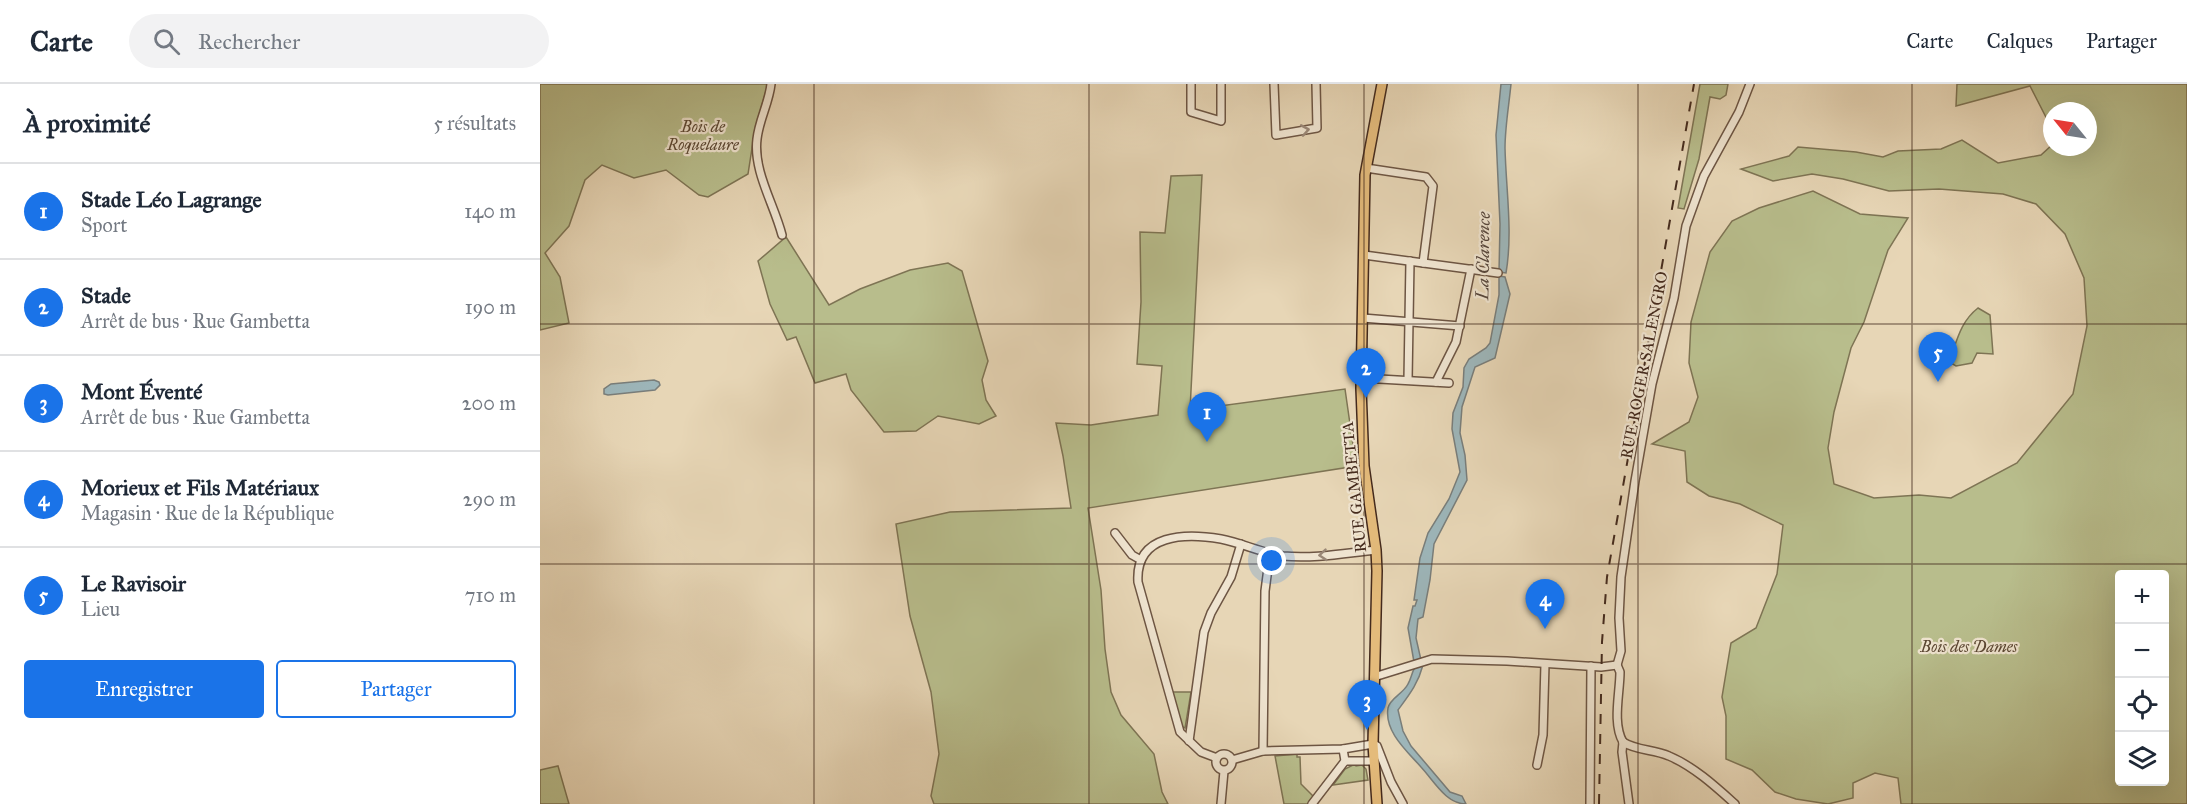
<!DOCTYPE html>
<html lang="fr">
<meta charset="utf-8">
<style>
body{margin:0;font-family:"IM FELL Great Primer",serif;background:#f2f2f3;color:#1f2937}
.controls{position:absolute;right:18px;bottom:18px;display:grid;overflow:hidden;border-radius:6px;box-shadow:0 6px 24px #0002}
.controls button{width:54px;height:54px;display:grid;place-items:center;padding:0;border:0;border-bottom:2px solid #e0e1e3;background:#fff;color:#1f2937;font:30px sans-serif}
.compass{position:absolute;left:1503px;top:18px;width:54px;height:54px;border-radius:50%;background:#fff;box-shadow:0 6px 24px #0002;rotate:300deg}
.you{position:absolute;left:732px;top:477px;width:21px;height:21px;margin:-15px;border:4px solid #fff;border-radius:50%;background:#1a73e8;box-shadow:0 0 0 9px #1a73e833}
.badge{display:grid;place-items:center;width:39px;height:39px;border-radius:50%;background:#1a73e8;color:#fff;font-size:20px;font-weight:700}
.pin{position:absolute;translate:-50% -50px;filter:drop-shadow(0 2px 3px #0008)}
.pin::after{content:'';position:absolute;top:32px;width:21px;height:18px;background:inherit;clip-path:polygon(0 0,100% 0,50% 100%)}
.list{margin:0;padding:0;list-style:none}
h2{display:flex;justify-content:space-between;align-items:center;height:78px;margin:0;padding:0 24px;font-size:26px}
h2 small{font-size:20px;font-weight:400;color:#747a83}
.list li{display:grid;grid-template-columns:39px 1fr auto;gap:18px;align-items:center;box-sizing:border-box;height:96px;padding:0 24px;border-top:2px solid #e0e1e3}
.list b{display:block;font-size:22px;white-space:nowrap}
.list p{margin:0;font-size:20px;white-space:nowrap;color:#747a83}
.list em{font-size:20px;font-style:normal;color:#747a83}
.actions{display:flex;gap:12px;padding:18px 24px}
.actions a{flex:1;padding:14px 0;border:2px solid #1a73e8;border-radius:6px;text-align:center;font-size:21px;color:#1a73e8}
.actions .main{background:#1a73e8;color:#fff}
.icon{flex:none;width:33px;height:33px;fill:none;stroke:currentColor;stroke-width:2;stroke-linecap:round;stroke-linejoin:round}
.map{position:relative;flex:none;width:1647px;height:720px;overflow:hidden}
header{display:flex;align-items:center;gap:36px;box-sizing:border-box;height:84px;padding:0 30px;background:#fff;border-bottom:2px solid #e0e1e3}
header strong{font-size:28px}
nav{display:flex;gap:33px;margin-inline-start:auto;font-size:21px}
.search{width:420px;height:54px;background:#f2f2f3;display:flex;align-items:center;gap:15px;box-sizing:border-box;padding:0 21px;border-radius:33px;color:#747a83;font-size:22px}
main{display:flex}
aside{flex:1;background:#fff}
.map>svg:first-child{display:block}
.green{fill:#b8bd8c;stroke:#7e7454;stroke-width:1.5;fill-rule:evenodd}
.water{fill:#9db6ba;stroke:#797e7b;stroke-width:1.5}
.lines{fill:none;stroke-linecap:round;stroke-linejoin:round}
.minor-casing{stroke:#6d5543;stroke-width:10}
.major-casing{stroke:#442a1d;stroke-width:12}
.minor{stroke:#efe4d0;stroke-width:7}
.major{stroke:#e4bb7b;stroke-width:9}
.rail{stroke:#442a1d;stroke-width:2;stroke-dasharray:10 10;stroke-linecap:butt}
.oneway{stroke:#9a8776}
.grid{fill:none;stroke:#442a1d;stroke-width:1.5;stroke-opacity:0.55}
.labels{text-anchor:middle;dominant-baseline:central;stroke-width:4.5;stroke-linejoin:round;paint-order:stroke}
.park-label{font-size:16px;font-style:italic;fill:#5b4733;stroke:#efe4d0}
.street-label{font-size:16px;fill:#442a1d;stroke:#efe4d0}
.water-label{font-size:18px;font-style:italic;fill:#56463c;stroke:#efe4d0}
</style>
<header>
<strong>Carte</strong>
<div class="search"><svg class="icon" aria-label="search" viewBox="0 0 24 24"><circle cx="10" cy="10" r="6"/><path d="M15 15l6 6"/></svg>Rechercher</div>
<nav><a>Carte</a><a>Calques</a><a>Partager</a></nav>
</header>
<main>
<aside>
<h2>À proximité<small>5 résultats</small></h2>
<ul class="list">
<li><span class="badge">1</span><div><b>Stade Léo Lagrange</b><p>Sport</p></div><em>140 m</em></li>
<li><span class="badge">2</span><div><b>Stade</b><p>Arrêt de bus · Rue Gambetta</p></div><em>190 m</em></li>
<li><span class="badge">3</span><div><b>Mont Éventé</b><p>Arrêt de bus · Rue Gambetta</p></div><em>200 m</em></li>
<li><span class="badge">4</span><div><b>Morieux et Fils Matériaux</b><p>Magasin · Rue de la République</p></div><em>290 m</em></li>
<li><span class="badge">5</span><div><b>Le Ravisoir</b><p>Lieu</p></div><em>710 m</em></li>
</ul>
<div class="actions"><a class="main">Enregistrer</a><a>Partager</a></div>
</aside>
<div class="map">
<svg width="1647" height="720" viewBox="0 0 1647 720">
<rect width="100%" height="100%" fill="#e7d6b6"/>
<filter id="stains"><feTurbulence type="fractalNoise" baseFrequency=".00333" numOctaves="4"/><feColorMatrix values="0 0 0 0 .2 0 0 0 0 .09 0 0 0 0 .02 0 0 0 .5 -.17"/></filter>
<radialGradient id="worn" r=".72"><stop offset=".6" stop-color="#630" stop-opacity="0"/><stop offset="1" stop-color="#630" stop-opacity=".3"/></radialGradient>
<!-- green -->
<g class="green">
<path d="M 0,0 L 228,0 L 215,45 L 208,90 L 168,113 L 159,111 L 126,86 L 94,94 L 62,81 L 45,96 L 29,142 L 5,169 L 20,193 L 29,239 L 0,246 Z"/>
<path d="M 1160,0 L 1188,0 L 1186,11 L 1180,15 L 1170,13 L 1159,75 L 1144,125 L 1138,124 Z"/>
<path d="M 1417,0 L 1647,0 L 1647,720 L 1361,720 L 1358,694 L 1335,689 L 1313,699 L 1313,714 L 1288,720 L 1256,715 L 1235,708 L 1212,686 L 1186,675 L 1186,632 L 1182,613 L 1191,559 L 1216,544 L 1237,490 L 1243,441 L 1200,420 L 1169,412 L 1147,398 L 1145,367 L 1112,360 L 1149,338 L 1158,313 L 1149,279 L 1151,238 L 1170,168 L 1192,137 L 1219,124 L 1273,107 L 1320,130 L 1368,134 L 1348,166 L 1324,238 L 1311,264 L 1294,328 L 1288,364 L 1294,400 L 1334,414 L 1379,411 L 1411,414 L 1477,379 L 1533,310 L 1547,242 L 1544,194 L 1525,150 L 1496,120 L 1463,110 L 1399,105 L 1349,107 L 1303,95 L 1272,90 L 1233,97 L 1201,85 L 1249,72 L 1258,63 L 1316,68 L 1343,73 L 1358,67 L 1401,65 L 1422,56 L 1458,79 L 1501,71 L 1512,61 L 1512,63 L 1548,63 L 1548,27 L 1512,27 L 1512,45 L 1490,2 L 1416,22 ZM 1580,490 L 1624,490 L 1624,698 L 1580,698 Z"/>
<path d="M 662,91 L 650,326 L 805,305 L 816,382 L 548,424 L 561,506 L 565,565 L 571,608 L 581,631 L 614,670 L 622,708 L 628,720 L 394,720 L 391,712 L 399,670 L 391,608 L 370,532 L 356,440 L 410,428 L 531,424 L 523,372 L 516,339 L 551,341 L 618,331 L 622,282 L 597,280 L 601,218 L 600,148 L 625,149 L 631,92 Z"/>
<path d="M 246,153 L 289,221 L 320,205 L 370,186 L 408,179 L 422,187 L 448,277 L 442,296 L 446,316 L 456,332 L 439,340 L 398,332 L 376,347 L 344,348 L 311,306 L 306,290 L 275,299 L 256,253 L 247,256 L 230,220 L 218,177 Z"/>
<path d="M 1438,224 L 1450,231 L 1453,270 L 1437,269 L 1432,279 L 1416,282 L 1409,278 C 1417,257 1420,238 1438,224 Z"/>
<path d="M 631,608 L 651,608 L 645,644 L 640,642 Z"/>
<path d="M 757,670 L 757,673 L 760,673 L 761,700 L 774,713 L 768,720 L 744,720 L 735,672 Z"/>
<path d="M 815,680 L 816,682 L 822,681 L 826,685 L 828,696 L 793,701 L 805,685 Z"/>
<path d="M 18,682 L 29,720 L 0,720 L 0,686 Z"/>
</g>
<!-- water -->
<g class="water">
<path d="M 961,0 L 971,0 C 969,21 965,43 965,64 C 966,106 973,148 966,189 L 959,188 L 960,140 L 956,51 Z"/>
<path d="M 959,192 L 965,193 L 970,210 L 955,274 L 935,283 L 922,323 L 920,349 L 925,371 L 927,396 L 894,460 L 890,496 L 883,533 L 878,535 L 876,554 L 881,576 L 874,578 L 868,544 L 873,522 L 875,522 L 877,516 L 874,516 L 880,474 L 888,449 L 909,415 L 920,388 L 912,345 L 913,329 L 923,303 L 924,284 L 929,275 L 946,264 L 950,259 L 959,211 Z"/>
<path d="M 114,296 L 119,298 L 120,301 L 115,306 L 68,311 L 64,310 L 64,305 L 71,300 Z"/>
<path d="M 883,581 C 878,600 869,611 858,626 L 863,647 L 871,662 L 910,708 L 922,712 L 926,720 C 906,720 894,697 881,683 C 868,668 844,648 848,624 C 850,614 863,610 868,600 C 871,595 872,588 875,583 Z"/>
</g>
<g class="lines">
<!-- minor casing -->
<g class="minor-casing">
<g id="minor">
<path d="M 231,0 C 229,19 219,36 217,55 C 213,87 234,120 242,151"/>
<path d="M 651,0 L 651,28 L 681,37 L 681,0"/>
<path d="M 734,0 L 736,51 L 777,44 L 776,0"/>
<path d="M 826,84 L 886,93 L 893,102 L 883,179"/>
<path d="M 824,171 L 958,189"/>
<path d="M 823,234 L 920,242"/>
<path d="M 822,294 L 909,299"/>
<path d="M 868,296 L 870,177"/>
<path d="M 896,298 L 916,258 L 931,185"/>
<path d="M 575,449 L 592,471 L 601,476"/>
<path d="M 1077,581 L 1081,567 L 1079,534 L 1081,493 L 1095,397 L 1112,300 L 1134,214 L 1146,142 L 1164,92 L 1199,28 L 1210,0"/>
<path d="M 1077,581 L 1080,588 C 1080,609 1072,639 1083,658"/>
<path d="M 834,593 L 892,575 L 967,577 L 1061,583 L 1077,581"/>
<path d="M 649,657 L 664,548 L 671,529 L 691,493 L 701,460"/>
<path d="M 1083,658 C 1097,667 1114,665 1129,672 C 1153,682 1175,702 1195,720"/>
<path d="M 1083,658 L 1082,668 L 1089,720"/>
<path d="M 723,667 L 725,507 L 730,469"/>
<circle cx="684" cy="678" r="8"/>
<path d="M 677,674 L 661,668 L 640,648 L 598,498 C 595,449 646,449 681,455 C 702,459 722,469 743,472 C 774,475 806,469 836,466"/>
<path d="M 692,676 L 723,667 L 803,665 L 833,660 L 837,662 L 851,698 L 863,720"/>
<path d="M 805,677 L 833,677"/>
<path d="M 997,681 L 1003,651 L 1005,580"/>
<path d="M 681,720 L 684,687"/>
<path d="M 772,720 L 805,677 L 803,665"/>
<path d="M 1050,720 L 1051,582"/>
</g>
</g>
<!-- major casing -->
<g class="major-casing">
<path id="major" d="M 837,720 L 833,660 L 837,487 L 836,466 L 824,382 L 821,304 L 825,91 L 842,0"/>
</g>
<!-- minor -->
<use href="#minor" class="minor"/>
<!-- major -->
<use href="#major" class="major"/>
<!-- rail -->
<path class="rail" d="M 1059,720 L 1062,558 L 1067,493 L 1154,0"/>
</g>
<!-- one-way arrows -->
<defs><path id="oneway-chevron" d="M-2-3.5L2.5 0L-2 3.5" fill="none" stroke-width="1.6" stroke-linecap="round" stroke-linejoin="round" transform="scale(1.5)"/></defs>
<g class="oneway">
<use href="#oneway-chevron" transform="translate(765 46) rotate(-10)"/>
<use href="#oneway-chevron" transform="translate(783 471) rotate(175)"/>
</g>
<!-- grid -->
<path class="grid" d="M 274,0 L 274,720M 549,0 L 549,720M 824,0 L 824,720M 1098,0 L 1098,720M 1372,0 L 1372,720M 0,240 L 1647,240M 0,480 L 1647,480"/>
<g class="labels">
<!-- park labels -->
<g class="park-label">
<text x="163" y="42">Bois de<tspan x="163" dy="18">Roquelaure</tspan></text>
<text x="1429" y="562">Bois des Dames</text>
</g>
<!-- street labels -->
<g class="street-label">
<text transform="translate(1104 281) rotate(-79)">RUE ROGER SALENGRO</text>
<text transform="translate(814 403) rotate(-96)">RUE GAMBETTA</text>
</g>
<!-- water labels -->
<g class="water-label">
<text transform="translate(943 172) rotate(-89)">La Clarence</text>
</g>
</g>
<rect width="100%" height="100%" filter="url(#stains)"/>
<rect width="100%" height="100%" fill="url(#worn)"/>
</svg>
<div class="controls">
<button>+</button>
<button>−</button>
<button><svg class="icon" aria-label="locate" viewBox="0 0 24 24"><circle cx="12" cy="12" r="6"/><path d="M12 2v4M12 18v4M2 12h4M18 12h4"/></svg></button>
<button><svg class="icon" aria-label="layers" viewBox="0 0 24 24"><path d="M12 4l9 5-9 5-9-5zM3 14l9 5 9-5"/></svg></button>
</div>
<svg class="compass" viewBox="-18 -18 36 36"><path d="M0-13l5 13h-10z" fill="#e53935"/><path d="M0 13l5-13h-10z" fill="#747a83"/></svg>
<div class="you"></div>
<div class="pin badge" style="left:667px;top:358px">1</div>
<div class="pin badge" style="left:826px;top:314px">2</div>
<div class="pin badge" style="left:827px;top:646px">3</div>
<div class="pin badge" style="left:1005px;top:545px">4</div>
<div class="pin badge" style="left:1398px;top:298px">5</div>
</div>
</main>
